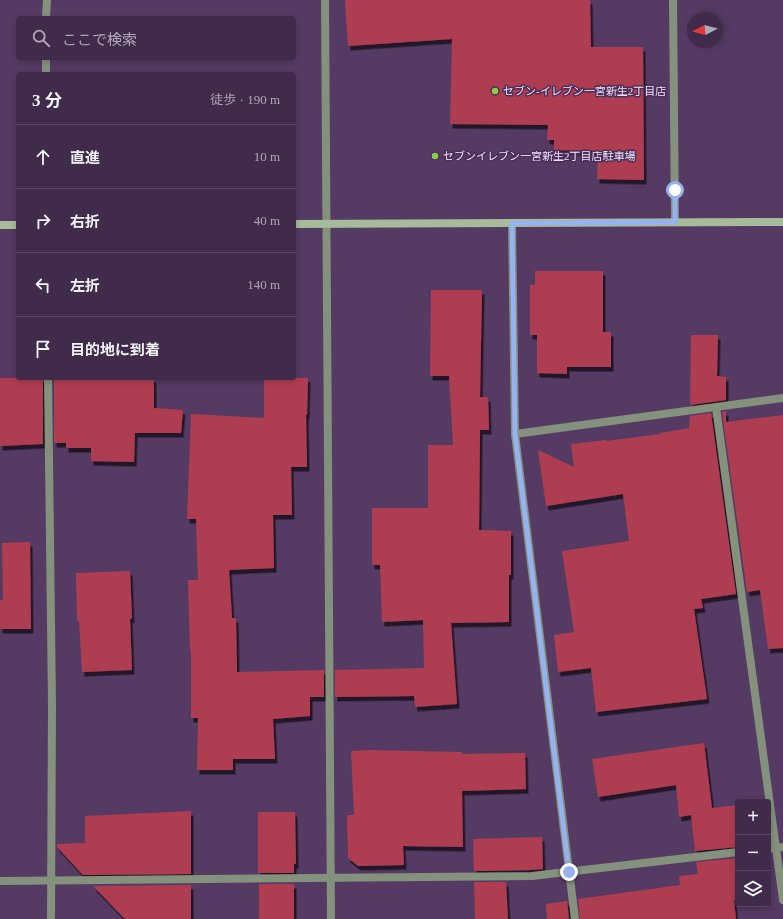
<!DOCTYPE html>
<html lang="ja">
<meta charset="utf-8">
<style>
body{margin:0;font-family:"Times New Roman","Noto Sans JP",serif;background:#473451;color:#f1f3f6}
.controls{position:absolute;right:12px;bottom:12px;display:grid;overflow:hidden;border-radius:4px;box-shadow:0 2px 6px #0003}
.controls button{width:36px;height:36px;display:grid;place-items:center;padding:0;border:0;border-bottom:1px solid #594862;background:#402c4a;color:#f1f3f6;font:20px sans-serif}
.compass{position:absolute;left:687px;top:12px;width:36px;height:36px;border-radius:50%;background:#402c4a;box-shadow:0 2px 6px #0003;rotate:263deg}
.stop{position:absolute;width:12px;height:12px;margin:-9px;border:3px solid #95b2f1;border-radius:50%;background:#fff}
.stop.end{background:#95b2f1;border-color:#fff;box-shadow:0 1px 4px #0008}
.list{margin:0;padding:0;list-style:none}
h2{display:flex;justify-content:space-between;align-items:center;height:52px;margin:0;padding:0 16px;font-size:17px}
h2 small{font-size:13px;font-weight:400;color:#aea7b5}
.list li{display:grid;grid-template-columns:26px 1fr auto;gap:12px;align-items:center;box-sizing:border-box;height:64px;padding:0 16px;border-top:1px solid #594862}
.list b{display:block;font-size:15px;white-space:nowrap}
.list em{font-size:13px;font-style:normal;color:#aea7b5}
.icon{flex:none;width:22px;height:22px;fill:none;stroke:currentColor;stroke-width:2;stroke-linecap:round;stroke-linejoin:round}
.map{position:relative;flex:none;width:783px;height:919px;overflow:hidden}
.search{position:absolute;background:#402c4a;box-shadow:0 2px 6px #0003;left:16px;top:16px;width:280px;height:44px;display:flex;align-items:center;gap:10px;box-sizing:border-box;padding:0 14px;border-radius:4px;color:#aea7b5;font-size:15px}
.panel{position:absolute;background:#402c4a;box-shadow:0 2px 6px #0003;left:16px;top:72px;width:280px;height:308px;border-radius:4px}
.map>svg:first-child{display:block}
.building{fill:#af3d51;filter:url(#shadow)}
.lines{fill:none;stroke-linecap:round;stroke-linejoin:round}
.street{stroke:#84917c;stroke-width:8}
.secondary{stroke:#a6bb99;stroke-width:8}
.route{stroke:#95b2f1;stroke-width:5}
.poi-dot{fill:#87cf4b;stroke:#4a2f58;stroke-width:1.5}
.labels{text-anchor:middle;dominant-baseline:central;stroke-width:3;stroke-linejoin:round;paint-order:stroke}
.poi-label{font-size:11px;fill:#f2e2fc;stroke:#4a2f58;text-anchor:start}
</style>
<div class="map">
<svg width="783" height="919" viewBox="0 0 783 919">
<defs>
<filter id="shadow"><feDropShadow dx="2.5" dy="4.5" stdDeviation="0" flood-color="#0009"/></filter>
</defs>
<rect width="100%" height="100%" fill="#553a63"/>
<!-- building -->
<g class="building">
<path d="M 345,0 L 590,0 L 591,47 L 643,47 L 644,180 L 597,179 L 598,151 L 554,150 L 554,140 L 547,140 L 548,125 L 450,124 L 452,39 L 348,46 Z"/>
<path d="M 535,271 L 603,271 L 603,332 L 611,332 L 611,367 L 567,367 L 567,374 L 537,373 L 537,335 L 530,335 L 530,285 L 535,285 Z"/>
<path d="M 431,290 L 482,290 L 480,397 L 488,397 L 489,430 L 480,430 L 479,530 L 511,531 L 511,575 L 509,575 L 509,622 L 451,623 L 457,704 L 415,707 L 414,696 L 335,697 L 335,670 L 424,668 L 423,620 L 382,622 L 380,565 L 372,565 L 372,508 L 428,508 L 428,445 L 453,445 L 449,376 L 430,376 Z"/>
<path d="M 691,335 L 718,335 L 717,376 L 726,377 L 726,400 L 690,405 Z"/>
<path d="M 0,378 L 43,378 L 43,444 L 0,446 Z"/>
<path d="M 54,378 L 154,378 L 154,408 L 183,410 L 181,433 L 135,433 L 134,462 L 91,461 L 91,448 L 66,448 L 66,443 L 54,443 Z"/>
<path d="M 264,378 L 308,378 L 307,415 L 306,415 L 307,467 L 291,467 L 292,515 L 273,515 L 274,568 L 229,570 L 232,618 L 236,618 L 237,672 L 324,670 L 324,697 L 310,697 L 310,716 L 273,719 L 275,759 L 233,759 L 233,770 L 197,770 L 198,718 L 191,718 L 191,651 L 190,651 L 188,580 L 198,580 L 196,519 L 187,519 L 191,414 L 264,418 Z"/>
<path d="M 726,411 L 726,422 L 783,415 L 783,648 L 768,649 L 760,590 L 747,592 L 722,412 Z"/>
<path d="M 711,413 L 736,594 L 701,599 L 703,608 L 694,609 L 707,699 L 596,712 L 591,668 L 558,672 L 554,635 L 574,632 L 562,551 L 629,541 L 623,494 L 546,506 L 538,450 L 574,467 L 571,444 L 606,440 L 606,441 L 660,434 L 660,433 L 689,428 L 690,416 Z"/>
<path d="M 30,542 L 31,629 L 0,629 L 0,600 L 3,600 L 2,543 Z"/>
<path d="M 130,571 L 132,618 L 130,619 L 132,670 L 82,672 L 79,621 L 77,621 L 76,573 Z"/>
<path d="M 704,743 L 712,808 L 738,805 L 738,847 L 695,851 L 691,815 L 679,817 L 676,785 L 598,797 L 592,759 Z"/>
<path d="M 368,750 L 462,752 L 462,754 L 525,753 L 526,789 L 462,791 L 463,847 L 403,846 L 404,865 L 358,866 L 348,858 L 347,815 L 354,815 L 351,751 Z"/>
<path d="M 191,811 L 191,874 L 83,875 L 57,847 L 57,844 L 85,843 L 85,816 Z"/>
<path d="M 258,812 L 295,812 L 296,864 L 294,864 L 294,873 L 258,873 Z"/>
<path d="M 542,837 L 543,869 L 532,870 L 474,871 L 473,839 Z"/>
<path d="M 738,858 L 738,900 L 734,900 L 736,919 L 580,919 L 578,899 L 680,885 L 679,876 L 698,874 L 696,862 Z"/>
<path d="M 474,882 L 506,882 L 508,919 L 475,919 Z"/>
<rect x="259" y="884" width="35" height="35"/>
<path d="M 191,885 L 191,919 L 125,919 L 93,886 Z"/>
<path d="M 567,901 L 569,919 L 547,919 L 546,904 Z"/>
</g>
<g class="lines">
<!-- street -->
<g class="street">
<path d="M 325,0 L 331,919"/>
<path d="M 673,0 L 675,222"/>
<path d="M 46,18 L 47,0"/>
<path d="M 46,74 L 46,58"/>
<path d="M 512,223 L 515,434 L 575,919"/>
<path d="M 48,378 L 52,705 L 51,919"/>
<path d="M 716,407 L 783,900"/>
<path d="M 515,434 L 783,398"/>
<path d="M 768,849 L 783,847"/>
<path d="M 0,881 L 532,876 L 738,852"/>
</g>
<!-- secondary -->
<g class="secondary">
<path d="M 294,224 L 783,222"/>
<path d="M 0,225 L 18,225"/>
</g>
</g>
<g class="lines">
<!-- route -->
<path class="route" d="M 569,872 L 515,434 L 512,223 L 675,222 L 675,190"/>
</g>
<!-- markers -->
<g class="poi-dot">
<circle cx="495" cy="91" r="4"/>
<circle cx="435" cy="156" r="4"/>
</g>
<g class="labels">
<!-- poi labels -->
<g class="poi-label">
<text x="503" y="91">セブン-イレブン一宮新生2丁目店</text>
<text x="443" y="156">セブンイレブン一宮新生2丁目店駐車場</text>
</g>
</g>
</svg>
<div class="controls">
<button>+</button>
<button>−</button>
<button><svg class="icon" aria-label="layers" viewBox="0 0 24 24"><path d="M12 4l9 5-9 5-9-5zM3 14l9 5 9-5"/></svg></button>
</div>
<svg class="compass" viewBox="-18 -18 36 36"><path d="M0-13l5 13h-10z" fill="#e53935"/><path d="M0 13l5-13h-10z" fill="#aea7b5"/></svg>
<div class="stop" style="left:675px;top:190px"></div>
<div class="stop end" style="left:569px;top:872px"></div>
<div class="search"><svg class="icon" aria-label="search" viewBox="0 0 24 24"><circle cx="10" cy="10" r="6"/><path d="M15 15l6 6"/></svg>ここで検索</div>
<section class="panel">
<h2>3 分<small>徒歩 · 190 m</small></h2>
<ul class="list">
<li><svg class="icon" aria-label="ahead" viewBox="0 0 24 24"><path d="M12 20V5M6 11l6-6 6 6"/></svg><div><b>直進</b></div><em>10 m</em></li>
<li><svg class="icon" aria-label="right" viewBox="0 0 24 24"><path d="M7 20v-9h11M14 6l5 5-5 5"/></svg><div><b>右折</b></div><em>40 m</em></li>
<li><svg class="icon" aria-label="left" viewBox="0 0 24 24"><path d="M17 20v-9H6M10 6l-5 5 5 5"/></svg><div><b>左折</b></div><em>140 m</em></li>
<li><svg class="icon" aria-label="arrive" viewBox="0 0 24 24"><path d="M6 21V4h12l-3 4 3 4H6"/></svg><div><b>目的地に到着</b></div></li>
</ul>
</section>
</div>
